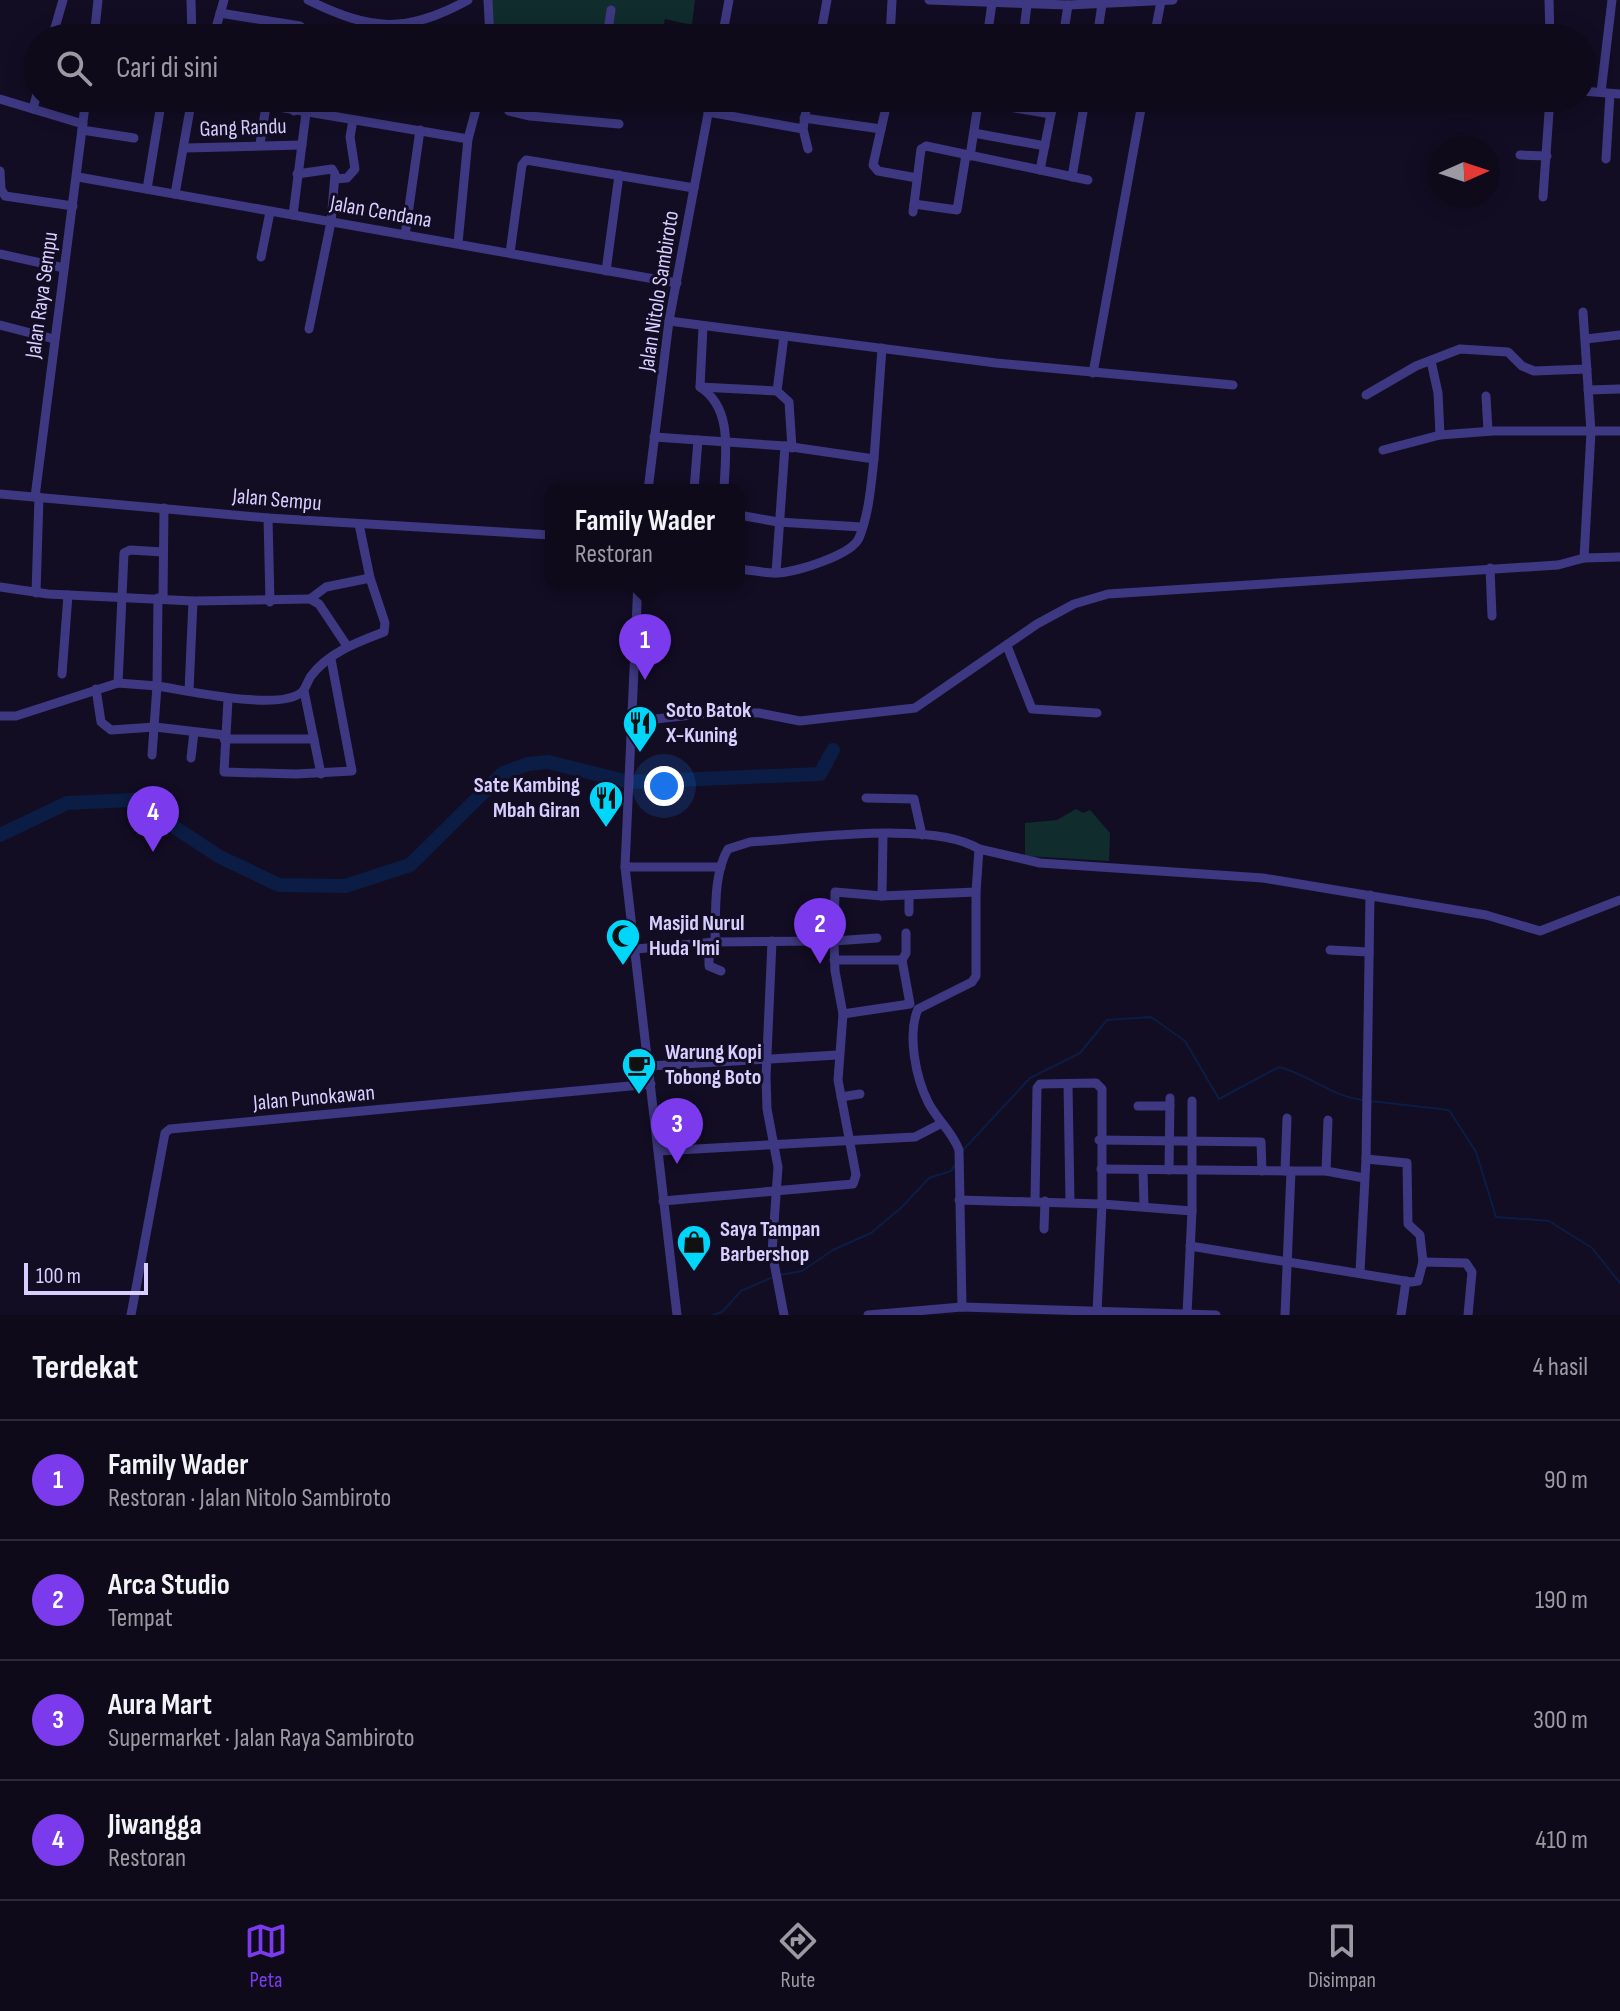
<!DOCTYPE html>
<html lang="id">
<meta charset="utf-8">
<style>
body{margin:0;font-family:"Sofia Sans Condensed",sans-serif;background:#171323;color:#f1f3f6}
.compass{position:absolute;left:1428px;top:136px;width:72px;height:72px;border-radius:50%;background:#0e0a1a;box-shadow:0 4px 20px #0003;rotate:87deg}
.scale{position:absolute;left:24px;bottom:20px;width:124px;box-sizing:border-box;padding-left:8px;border:4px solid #d7cfff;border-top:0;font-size:22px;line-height:28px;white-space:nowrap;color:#d7cfff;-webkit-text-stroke:6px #120d23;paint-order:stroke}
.you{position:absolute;left:664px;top:786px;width:28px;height:28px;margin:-20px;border:6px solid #fff;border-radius:50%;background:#1a73e8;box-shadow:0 0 0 12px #1a73e833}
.badge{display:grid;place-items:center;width:52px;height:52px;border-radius:50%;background:#7c3aed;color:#fff;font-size:26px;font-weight:700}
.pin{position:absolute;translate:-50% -66px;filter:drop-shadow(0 2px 4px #0008)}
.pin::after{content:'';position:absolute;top:42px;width:28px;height:24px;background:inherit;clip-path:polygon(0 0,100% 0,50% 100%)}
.popup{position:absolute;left:545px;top:484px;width:200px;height:104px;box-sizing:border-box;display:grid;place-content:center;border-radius:16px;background:#0e0a1a;filter:drop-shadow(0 2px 6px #0005);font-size:26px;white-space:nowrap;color:#9b9aa2}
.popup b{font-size:30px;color:#f1f3f6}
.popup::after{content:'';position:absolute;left:50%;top:100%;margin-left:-16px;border:16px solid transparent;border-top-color:#0e0a1a}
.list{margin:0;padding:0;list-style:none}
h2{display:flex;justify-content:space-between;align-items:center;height:104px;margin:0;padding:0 32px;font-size:34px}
h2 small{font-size:26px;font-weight:400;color:#9b9aa2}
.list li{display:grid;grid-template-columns:52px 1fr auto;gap:24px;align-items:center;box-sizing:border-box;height:120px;padding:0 32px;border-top:2px solid #2e2b39}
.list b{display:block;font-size:30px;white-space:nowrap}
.list p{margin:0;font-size:26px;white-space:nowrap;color:#9b9aa2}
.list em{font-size:26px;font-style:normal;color:#9b9aa2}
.icon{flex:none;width:44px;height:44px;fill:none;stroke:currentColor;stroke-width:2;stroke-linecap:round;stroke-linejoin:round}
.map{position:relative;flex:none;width:1620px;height:1315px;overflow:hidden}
.search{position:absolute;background:#0e0a1a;box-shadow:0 4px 20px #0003;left:24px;right:24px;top:24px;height:88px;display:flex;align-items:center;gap:20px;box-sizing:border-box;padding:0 28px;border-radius:44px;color:#9b9aa2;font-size:30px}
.sheet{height:584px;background:#0e0a1a}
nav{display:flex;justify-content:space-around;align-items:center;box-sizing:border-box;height:112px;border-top:2px solid #2e2b39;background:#0e0a1a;font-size:22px;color:#9b9aa2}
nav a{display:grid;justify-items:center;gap:4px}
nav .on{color:#7c3aed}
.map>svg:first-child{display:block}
.green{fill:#102c2d}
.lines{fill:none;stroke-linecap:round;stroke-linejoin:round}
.stream{stroke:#0b1d44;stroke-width:2}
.river{stroke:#0b1d44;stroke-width:14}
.minor{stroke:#3e3882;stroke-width:9}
.labels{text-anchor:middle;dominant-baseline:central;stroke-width:6;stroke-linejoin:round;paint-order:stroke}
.street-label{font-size:22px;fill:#d7cfff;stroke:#120d23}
.poi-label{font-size:22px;font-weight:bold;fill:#d7cfff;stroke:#120d23;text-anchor:start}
</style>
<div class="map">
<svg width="1620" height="1315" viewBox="0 0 1620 1315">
<rect width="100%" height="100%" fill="#120d23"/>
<!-- green -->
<g class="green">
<path d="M 488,0 L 695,0 L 692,25 L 665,19 L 662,31 L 636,26 L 633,38 L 485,38 Z"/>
<path d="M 1076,809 L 1083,813 L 1090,810 L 1110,833 L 1109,861 L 1025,856 L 1025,823 L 1057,820 Z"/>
</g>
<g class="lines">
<!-- stream -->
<g class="stream">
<path d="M 1370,1101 L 1449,1110 L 1476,1152 L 1496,1217 L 1549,1221 L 1592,1248 L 1620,1283"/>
<path d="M 964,1149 L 1030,1078 L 1080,1053 L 1107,1020 L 1151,1017 L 1185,1041 L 1219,1099 L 1279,1067 C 1309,1074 1331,1097 1364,1100"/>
<path d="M 779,1275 L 802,1271 L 833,1250 L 871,1233 L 902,1207 L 929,1178 L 951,1171 L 955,1165"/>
<path d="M 713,1315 L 722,1312 L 741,1291 L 773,1277"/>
</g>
<!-- river -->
<path class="river" d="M 0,835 L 67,803 L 133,800 L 220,857 L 279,885 L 345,886 L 410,865 L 503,773 L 528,764 L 548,762 L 629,782 L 820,774 L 833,750"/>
<!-- minor -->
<g class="minor">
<path d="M 191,0 L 192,38"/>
<path d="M 308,0 C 371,31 406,34 468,0"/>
<path d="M 488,0 L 490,38"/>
<path d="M 929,0 L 1068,5 L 1173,0"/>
<path d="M 1549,0 L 1550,38"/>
<path d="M 220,13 L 300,26 L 313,38"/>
<path d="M 52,38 L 63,0"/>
<path d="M 94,38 L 98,0"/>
<path d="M 213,38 L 224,0"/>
<path d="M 365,38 L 368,25"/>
<path d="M 607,38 L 611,10"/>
<path d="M 722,38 L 729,0"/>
<path d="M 820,38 L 827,0"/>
<path d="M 890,38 L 892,0"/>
<path d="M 987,38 L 992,3"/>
<path d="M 1023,38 L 1027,5"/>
<path d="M 1063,38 L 1068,5"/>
<path d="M 1097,38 L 1102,4"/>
<path d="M 1154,38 L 1161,1"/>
<path d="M 1582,91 L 1620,94"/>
<path d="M 1601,92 L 1612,0"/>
<path d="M 225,98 L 468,139"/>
<path d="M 499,98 L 509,111 L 530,116 L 619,124"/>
<path d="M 888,98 L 873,165 L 878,171 L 917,178"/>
<path d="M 897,98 L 979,102 L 1051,114"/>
<path d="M 0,99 L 83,124"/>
<path d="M 1054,100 L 1084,106 L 1072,177"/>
<path d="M 33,109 L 38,90"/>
<path d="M 294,111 L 295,98"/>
<path d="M 708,112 L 803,129"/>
<path d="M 804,118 L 881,129"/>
<path d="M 82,130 L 134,138"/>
<path d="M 974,133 L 1045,146"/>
<path d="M 260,144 L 266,106"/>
<path d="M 186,148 L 302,145"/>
<path d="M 808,149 L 803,129 L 808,98"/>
<path d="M 1520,155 L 1547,156"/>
<path d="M 970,156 L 979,98"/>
<path d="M 1606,159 L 1610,94"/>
<path d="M 1040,170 L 1052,109"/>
<path d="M 0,171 L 1,189 L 5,196 L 73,206"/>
<path d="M 297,174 L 332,169 L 335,174 L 331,222 L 309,329"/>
<path d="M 78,177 L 677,283"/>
<path d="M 335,179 L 347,178 L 355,169 L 350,137 L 353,120"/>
<path d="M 147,189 L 162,98"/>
<path d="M 175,194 L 192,98"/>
<path d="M 1543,197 L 1550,98"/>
<path d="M 914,204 L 957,210 L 966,155"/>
<path d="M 913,212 L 921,149 L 926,146 L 1088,180"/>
<path d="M 293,215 L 306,113"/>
<path d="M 405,235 L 420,130"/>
<path d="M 458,243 L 468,139 L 479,98"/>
<path d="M 510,253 L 522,165 L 526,160 L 694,188"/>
<path d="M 0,254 L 64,268"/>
<path d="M 261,257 L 270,212"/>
<path d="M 606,271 L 619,175"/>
<path d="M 1583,312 L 1591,432 L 1584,558 L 1620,557"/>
<path d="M 669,321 L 996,363 L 1233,385"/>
<path d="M 0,325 L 54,339"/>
<path d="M 703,327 L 700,387 C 734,409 725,455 724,490"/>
<path d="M 784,336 L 777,391 L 789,402 L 792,448"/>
<path d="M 1586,339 L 1620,335"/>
<path d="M 1431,361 L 1438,393 L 1440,435"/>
<path d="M 1093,373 L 1143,98"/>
<path d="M 700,387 L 777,391"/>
<path d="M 1588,390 L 1620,389"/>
<path d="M 1366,395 L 1416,366 L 1460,349 L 1508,352 L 1522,366 L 1534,371 L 1587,369"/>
<path d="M 1486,396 L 1488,431"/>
<path d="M 654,437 L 785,446 L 874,459 L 882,348"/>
<path d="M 1383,450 L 1440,435 L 1493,431 L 1620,431"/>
<path d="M 648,490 L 669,321 L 711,98"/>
<path d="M 694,490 L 698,440"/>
<path d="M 0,494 L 268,518 L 551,535"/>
<path d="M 35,497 L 86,98"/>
<path d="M 739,515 L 778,522 L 862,527"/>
<path d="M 268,518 L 270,602"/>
<path d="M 1490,568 L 1492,616"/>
<path d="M 739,569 C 751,570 764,573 776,573 C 794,573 852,555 859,538 C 869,514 871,485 874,459"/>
<path d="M 776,573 L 785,446"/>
<path d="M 638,582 L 625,867 L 677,1315"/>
<path d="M 0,587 L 48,594 L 193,601 L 310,599"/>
<path d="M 36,593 L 39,497"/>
<path d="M 158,598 L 157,686 C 186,690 280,712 302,692 C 306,688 308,680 311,676 C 329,652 358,642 384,632 L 385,623 L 370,578 L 359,524"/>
<path d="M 163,599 L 164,508"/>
<path d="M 347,646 L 319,604 L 310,599 L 326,587 L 370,578"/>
<path d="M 1007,646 L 1032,709 L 1097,713"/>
<path d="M 62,674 L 68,595"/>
<path d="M 118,683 L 124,553 L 130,550 L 163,552"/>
<path d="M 96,689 L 101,722 L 111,730 L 155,727 L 224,735"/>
<path d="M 189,691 L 193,601"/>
<path d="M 304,691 L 321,774"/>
<path d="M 228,699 L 224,772 L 296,774 L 352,771 L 331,659"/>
<path d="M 0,716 L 16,716 L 118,683 L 157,686 L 152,755"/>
<path d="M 629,722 L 718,712 L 759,713 L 800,721 L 915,708 L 1037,624 L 1074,604 L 1108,594 L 1558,565 L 1584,558"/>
<path d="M 224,739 L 314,739"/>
<path d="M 191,758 L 194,732"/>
<path d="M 866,798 L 914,799 L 922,835"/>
<path d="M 979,849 L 1040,863 L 1263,878 L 1486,915 L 1540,931 L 1620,900"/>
<path d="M 625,867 L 721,867"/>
<path d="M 882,896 L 883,835"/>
<path d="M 909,896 L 909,912"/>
<path d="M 772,941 L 766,1077 L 767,1109 L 778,1167 L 772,1252 L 784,1315"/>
<path d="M 715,942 C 716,914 713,874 728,849 L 750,842 C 805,839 935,820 979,849 L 976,892"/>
<path d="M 709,943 L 709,966 L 721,971"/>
<path d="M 636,949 L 715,942 L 834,941 L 835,892 L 882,896 L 976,892 L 976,976 L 972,982 L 918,1009 C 907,1035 916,1078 928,1102 C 937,1120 952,1131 959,1150 L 962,1307"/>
<path d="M 1330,950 L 1369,952"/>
<path d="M 834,960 L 902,960 L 910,1004 L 843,1014"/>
<path d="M 902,960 L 906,953 L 906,933"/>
<path d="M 649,1066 L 838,1055"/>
<path d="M 1068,1084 L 1070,1202"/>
<path d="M 841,1097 L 860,1094"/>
<path d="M 1138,1106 L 1170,1106"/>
<path d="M 1099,1140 L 1261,1142 L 1262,1171"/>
<path d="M 659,1151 L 915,1137 L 942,1123"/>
<path d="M 1366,1159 L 1407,1163 L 1408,1224 L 1420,1235 L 1423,1262"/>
<path d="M 1101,1169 L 1291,1171 L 1285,1315"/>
<path d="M 1143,1170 L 1144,1206"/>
<path d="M 1169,1170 L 1170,1098"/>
<path d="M 1285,1171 L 1287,1118"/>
<path d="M 1291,1171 L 1326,1171 L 1364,1178"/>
<path d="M 1326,1171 L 1328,1120"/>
<path d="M 959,1200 L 1102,1204 L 1097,1313"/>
<path d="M 1035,1200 L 1037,1088 L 1040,1084 L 1096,1083 L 1102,1089 L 1102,1204 L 1192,1211"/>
<path d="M 663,1201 L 853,1184 L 856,1175 L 838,1080 L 843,1014 L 835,971 L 834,941 L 877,938"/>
<path d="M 1044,1229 L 1045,1201"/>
<path d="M 1190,1246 L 1411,1282 L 1418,1281 L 1423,1262 L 1466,1263 L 1472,1272 L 1468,1315"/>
<path d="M 1360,1272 L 1366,1159 L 1370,895"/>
<path d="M 1187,1314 L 1192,1211 L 1192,1101"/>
<path d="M 131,1315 L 165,1133 L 170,1129 L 651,1084"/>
<path d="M 868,1315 L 962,1307 L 1216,1315"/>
<path d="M 1401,1315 L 1406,1281"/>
</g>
</g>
<!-- icons -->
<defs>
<g id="restaurant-pin" transform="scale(1.8)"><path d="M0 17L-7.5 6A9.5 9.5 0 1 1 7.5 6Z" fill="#00d5fa" stroke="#120d23"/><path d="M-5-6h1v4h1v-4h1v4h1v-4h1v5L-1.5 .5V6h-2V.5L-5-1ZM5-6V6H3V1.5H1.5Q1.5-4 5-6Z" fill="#111"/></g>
<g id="mosque-pin" transform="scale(1.8)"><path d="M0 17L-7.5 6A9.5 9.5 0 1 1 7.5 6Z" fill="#00d5fa" stroke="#120d23"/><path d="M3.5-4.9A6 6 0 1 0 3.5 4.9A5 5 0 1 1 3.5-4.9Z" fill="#111"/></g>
<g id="cafe-pin" transform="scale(1.8)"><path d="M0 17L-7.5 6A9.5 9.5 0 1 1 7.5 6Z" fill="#00d5fa" stroke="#120d23"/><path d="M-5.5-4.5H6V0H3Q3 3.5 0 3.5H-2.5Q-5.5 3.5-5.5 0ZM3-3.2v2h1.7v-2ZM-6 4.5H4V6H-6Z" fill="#111"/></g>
<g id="shop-pin" transform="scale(1.8)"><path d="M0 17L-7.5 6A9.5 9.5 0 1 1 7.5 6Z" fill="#00d5fa" stroke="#120d23"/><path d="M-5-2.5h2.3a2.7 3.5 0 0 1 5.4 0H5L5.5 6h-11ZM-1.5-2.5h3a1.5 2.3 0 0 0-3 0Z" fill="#111"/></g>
</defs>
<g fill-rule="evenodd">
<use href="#restaurant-pin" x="640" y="723"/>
<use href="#restaurant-pin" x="606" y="798"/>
<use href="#mosque-pin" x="623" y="936"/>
<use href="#cafe-pin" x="639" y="1065"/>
<use href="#shop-pin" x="694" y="1242"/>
</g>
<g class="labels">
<!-- street labels -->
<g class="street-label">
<text transform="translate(243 128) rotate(-2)">Gang Randu</text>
<text transform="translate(381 212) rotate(10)">Jalan Cendana</text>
<text transform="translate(659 291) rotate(-81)">Jalan Nitolo Sambiroto</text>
<text transform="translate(42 295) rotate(-82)">Jalan Raya Sempu</text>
<text transform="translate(277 500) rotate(5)">Jalan Sempu</text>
<text transform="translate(314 1098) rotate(-5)">Jalan Punokawan</text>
</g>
<!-- poi labels -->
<g class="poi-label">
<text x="666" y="710">Soto Batok<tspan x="666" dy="25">X-Kuning</tspan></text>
<text x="580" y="785" text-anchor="end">Sate Kambing<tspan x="580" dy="25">Mbah Giran</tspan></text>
<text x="649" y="923">Masjid Nurul<tspan x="649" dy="25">Huda 'lmi</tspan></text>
<text x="665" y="1052">Warung Kopi<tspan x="665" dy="25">Tobong Boto</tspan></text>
<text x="720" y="1229">Saya Tampan<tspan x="720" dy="25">Barbershop</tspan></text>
</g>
</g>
</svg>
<svg class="compass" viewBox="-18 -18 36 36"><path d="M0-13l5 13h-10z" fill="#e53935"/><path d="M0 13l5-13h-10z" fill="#9b9aa2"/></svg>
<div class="scale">100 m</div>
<div class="you"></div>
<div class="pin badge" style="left:645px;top:680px">1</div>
<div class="popup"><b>Family Wader</b>Restoran</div>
<div class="pin badge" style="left:820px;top:964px">2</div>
<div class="pin badge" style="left:677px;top:1164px">3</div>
<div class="pin badge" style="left:153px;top:852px">4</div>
<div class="search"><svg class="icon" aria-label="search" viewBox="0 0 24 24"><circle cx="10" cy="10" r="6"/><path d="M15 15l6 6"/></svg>Cari di sini</div>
</div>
<section class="sheet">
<h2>Terdekat<small>4 hasil</small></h2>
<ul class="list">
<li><span class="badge">1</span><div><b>Family Wader</b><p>Restoran · Jalan Nitolo Sambiroto</p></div><em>90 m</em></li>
<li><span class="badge">2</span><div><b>Arca Studio</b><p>Tempat</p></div><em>190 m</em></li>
<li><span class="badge">3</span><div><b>Aura Mart</b><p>Supermarket · Jalan Raya Sambiroto</p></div><em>300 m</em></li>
<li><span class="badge">4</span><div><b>Jiwangga</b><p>Restoran</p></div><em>410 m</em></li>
</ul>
</section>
<nav>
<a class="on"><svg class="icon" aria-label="map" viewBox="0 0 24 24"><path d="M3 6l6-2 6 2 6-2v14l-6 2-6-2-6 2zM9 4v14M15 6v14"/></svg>Peta</a>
<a><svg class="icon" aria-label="directions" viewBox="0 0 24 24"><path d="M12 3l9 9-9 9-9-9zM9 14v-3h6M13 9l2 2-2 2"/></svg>Rute</a>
<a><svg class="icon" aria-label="saved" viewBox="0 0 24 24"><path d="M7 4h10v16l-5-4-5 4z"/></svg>Disimpan</a>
</nav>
